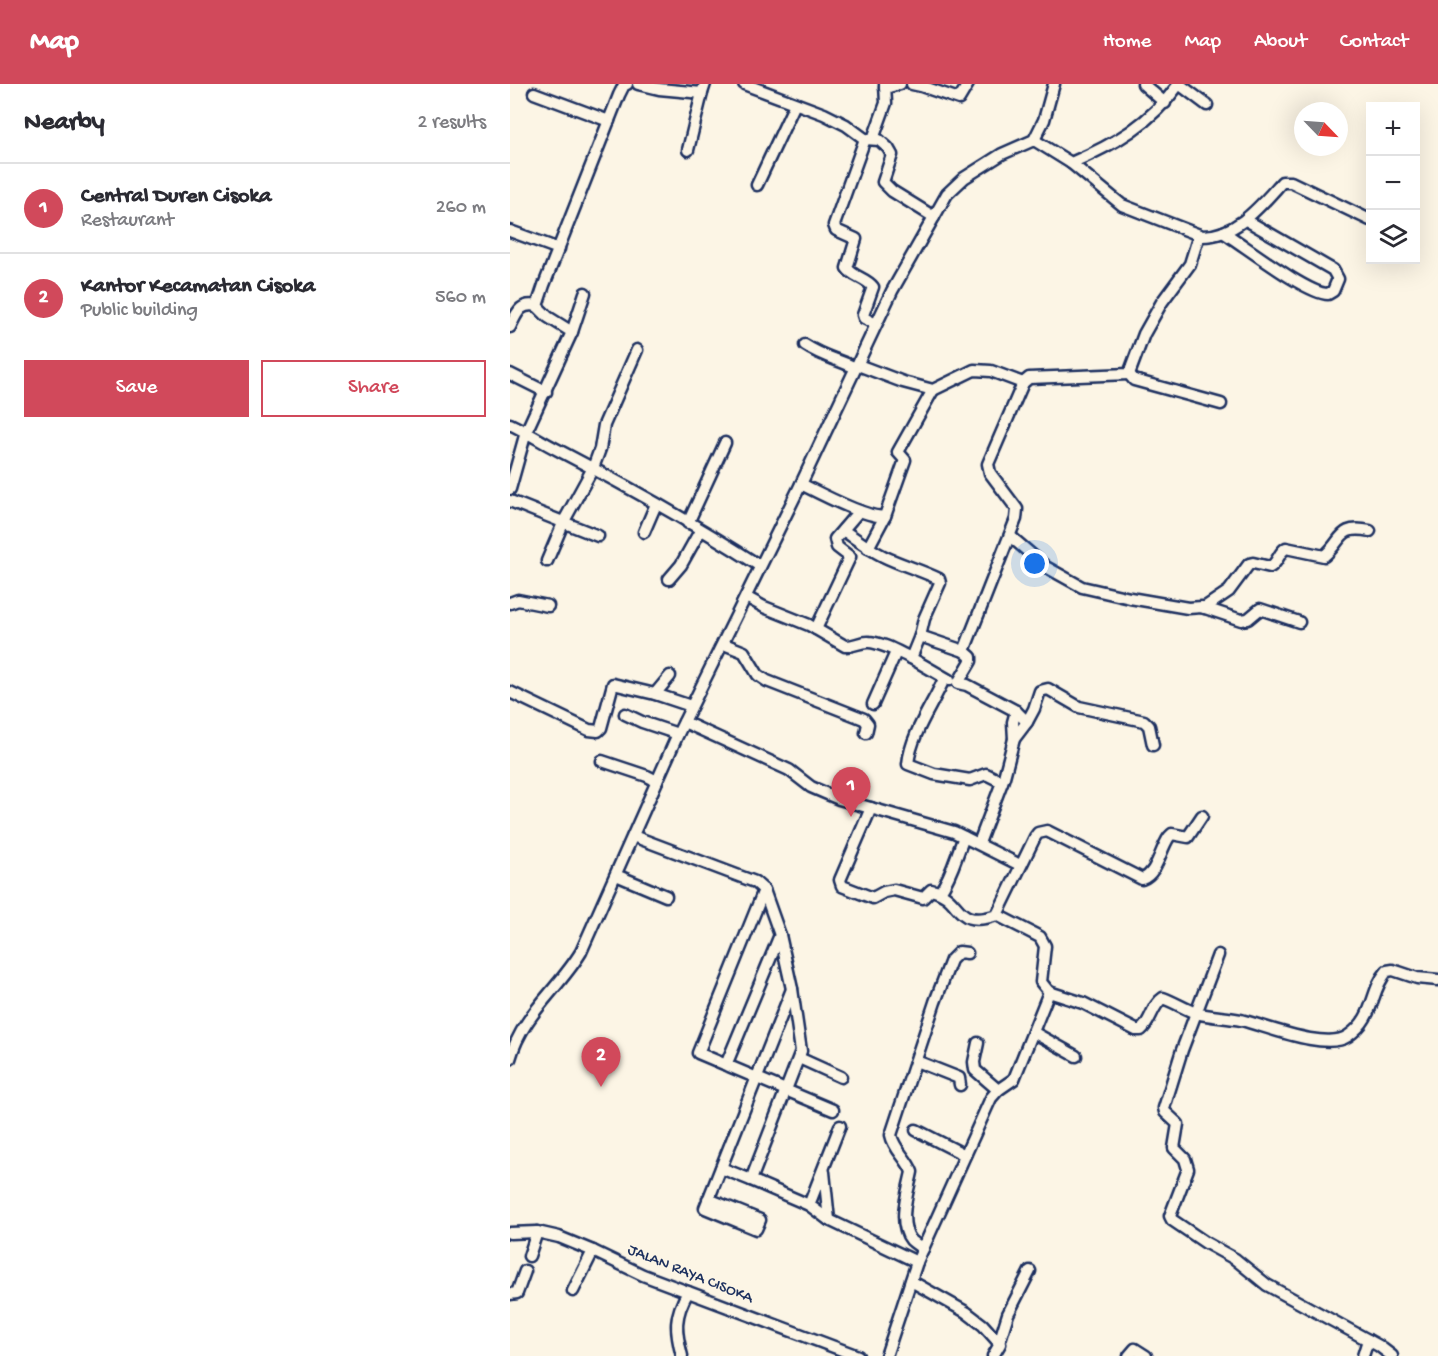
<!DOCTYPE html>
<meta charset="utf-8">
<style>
body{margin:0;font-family:"Gochi Hand",sans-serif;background:#f2f2f3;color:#2b2b33}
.controls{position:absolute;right:18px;top:18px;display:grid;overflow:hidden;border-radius:0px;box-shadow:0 6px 24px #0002}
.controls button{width:54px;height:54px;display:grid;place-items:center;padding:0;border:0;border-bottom:2px solid #e1e1e2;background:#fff;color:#2b2b33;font:30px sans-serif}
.compass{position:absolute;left:784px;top:18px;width:54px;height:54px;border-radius:50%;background:#fff;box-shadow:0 6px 24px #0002;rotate:115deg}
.you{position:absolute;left:525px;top:480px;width:21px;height:21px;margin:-15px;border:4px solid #fff;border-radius:50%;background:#1a73e8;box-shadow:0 0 0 9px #1a73e833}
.badge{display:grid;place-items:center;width:39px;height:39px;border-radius:50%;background:#d1495b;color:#fff;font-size:20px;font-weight:700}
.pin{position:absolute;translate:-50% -50px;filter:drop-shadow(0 2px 3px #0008)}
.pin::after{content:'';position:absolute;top:32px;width:21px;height:18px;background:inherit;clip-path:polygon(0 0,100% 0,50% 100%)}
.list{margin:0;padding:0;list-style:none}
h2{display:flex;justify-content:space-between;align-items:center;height:78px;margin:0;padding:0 24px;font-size:26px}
h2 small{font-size:20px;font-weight:400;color:#7c7c81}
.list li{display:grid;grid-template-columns:39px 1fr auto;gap:18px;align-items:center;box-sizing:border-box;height:90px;padding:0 24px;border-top:2px solid #e1e1e2}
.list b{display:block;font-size:22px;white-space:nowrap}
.list p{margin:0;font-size:20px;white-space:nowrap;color:#7c7c81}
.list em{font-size:20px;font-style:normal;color:#7c7c81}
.actions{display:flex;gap:12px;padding:18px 24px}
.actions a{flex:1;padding:14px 0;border:2px solid #d1495b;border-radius:0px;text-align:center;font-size:21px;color:#d1495b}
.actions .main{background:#d1495b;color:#fff}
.icon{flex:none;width:33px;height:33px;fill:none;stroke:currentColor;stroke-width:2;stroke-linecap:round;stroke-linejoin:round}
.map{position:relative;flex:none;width:928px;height:1272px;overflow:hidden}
header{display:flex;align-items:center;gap:36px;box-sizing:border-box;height:84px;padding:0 30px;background:#d1495b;color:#fff}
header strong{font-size:28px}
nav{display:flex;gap:33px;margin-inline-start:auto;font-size:21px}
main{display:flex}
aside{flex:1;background:#fff}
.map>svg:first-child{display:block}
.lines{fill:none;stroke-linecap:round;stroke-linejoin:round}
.minor-casing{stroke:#1b2f5e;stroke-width:15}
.minor{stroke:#fcf5e5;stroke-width:10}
.labels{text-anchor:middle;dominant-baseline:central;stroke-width:6;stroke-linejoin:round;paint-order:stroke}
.street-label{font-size:16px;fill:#1b2f5e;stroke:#fcf5e5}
</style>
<header>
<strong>Map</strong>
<nav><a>Home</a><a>Map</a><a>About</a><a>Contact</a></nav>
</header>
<main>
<aside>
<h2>Nearby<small>2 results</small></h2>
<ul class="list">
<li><span class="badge">1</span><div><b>Central Duren Cisoka</b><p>Restaurant</p></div><em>260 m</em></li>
<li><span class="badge">2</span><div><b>Kantor Kecamatan Cisoka</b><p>Public building</p></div><em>560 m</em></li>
</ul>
<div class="actions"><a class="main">Save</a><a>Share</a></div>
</aside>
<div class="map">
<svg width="928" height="1272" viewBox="0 0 928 1272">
<rect width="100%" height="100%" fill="#fcf5e5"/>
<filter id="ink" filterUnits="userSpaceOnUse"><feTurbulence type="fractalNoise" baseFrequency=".0167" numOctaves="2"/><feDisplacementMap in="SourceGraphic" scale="12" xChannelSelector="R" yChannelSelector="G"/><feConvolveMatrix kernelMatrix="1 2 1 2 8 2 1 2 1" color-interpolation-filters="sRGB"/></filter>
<g filter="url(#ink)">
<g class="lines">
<!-- minor casing -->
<g class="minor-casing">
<g id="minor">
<path d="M 128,0 L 149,5 L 192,9 L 195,0"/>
<path d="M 234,0 L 314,30 L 336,41 L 355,55 L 369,56 L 378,64 L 382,71 L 373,98 L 382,107 L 424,133"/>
<path d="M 402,0 L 411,2 L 449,15 L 458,0"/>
<path d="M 633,0 L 655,19"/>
<path d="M 669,0 L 697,21"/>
<path d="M 375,4 L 390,0"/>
<path d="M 24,9 L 99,37"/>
<path d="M 355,55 L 324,141 L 326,146 L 346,155 L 337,184 C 343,193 356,194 363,203 L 353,231 L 354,234 L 366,240"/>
<path d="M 363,55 L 376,19 L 375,0"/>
<path d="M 524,56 L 561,79 C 605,60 640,40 669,0"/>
<path d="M 178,66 L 192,9"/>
<path d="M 561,79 L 612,121 L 692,152 C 727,152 751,121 772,98 L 781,98 L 860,136"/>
<path d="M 247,101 L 285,20"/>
<path d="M 0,147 L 49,165"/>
<path d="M 713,148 C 734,161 797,210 818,210 L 823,207 L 828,195 L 823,186 L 736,136"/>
<path d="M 0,243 C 7,229 10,218 27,222"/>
<path d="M 62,248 L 75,209"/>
<path d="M 295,261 C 311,272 329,276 346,284"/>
<path d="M 348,281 L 393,298 L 423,306 L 464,286 L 481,287 L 513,299"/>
<path d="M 0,290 L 36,308"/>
<path d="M 619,290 L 624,296 L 711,320"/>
<path d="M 0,340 C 17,348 32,358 48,366 C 117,402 185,440 250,482"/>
<path d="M 291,400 C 307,408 360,436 375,432 L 395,376 L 388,368 L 423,306"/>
<path d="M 0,405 L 16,348 L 62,248 L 38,233 L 27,222 L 34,201 L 109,11 L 114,1 L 117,0"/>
<path d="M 0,417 L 88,452"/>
<path d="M 178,439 L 215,359"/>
<path d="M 333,446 C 346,455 359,465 373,472 C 391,481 411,486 429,495 L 430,499 L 414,535 L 410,552 L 454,567"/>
<path d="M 134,448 L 146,420"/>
<path d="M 500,452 L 536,483 L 572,503 L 620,514 L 678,524 L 692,523 L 731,536 L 738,535 L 750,525 L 789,538"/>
<path d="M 358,464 L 375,432"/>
<path d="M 37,477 L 54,437 L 83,384 L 90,365 L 94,341 L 127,266"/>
<path d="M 159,495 L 171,481 L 190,447"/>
<path d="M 236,513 L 254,523 L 299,541 L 335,562 C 344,563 350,557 359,558 C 373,559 388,568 401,574"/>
<path d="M 0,519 L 8,516 L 38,522"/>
<path d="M 694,524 L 719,507 L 739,480 L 743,479 L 760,483 C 768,479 768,469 776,464 L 814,472 C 833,457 828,440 860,447"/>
<path d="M 306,545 L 340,473 L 327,463 L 325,455 L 349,427"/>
<path d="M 410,552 L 401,574 L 439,596"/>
<path d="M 214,560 L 234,568 L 248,591 L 257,597 L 354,635 L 358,640 L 356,649"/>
<path d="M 434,595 C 422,622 401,650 398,680 L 424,690 L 460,696 L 476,690 L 492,698"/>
<path d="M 0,608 L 79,646 L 88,647 L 91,644 L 103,600 L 145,610 L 181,622"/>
<path d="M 145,610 L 160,592"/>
<path d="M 363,620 L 386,568"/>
<path d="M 115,630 L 132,638 L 168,650"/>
<path d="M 174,638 L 279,686 L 301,703 L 329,715 L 444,748 L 510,781"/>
<path d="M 504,655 L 503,638 L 506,627"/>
<path d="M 643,661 L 639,642 L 634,637 L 569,623 L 538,605 L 530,607 L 524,625 L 517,638 L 506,627 L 457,601 L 448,599 L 461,577 L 461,573 L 454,567 L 506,435 L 507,425 L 480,389 L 478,380 L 513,299 L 519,294 L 619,290 L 634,250 L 652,218 L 680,180 L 689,151"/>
<path d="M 92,677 L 137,692 L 147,697"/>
<path d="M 361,724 L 330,796 L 332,802 L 363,814 L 374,808 L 384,806 L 413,814 L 421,806 C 454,813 442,846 487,831"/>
<path d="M 123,752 L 245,798 L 254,806 L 270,851 L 282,905 L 291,967 L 241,1096 L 299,1121 L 319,1136 L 407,1178"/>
<path d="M 469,759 L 494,693 L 504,655 L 517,638"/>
<path d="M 106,791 L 156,812"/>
<path d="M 254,806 L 188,969 L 323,1026"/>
<path d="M 430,808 C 442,791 446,772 454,753"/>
<path d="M 708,871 L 672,966 L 654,1024 L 655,1028 L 668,1040 L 664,1064 L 675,1075 L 678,1085 L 660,1132 L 662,1136 L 696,1159 L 725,1175 L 757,1201 L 858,1256 L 853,1272"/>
<path d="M 539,908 L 531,898 L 535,862 L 530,853 L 487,831 L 525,753 L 528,749 L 537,747 L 632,795 C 647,790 650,766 659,753 L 662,750 L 678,753 L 692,732"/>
<path d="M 523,948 L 566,972"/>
<path d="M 468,959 L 464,978 L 465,986 L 488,1006"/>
<path d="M 289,974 L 331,993"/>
<path d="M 0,975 C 12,931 48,906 71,868 L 168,650 L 291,400 L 382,207 L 437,110 L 454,94 L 492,70 L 524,56 L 534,36 L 544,0"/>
<path d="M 406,977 L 449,994 L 450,1001"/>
<path d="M 216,981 L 270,851"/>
<path d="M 406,1046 L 455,1071"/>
<path d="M 211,1084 L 241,1096"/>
<path d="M 314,1088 L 319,1136"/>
<path d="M 198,1115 L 250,1136 L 246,1145 L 195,1124 L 282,905"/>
<path d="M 299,1121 L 330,1042"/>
<path d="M 0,1149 L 27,1148 L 49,1153 L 83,1167 L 133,1191 L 348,1272"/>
<path d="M 413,1165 C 409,1162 404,1159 401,1156 C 387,1138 398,1108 402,1088 C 397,1074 384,1066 381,1051 L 425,918 L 441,876 L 449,868 L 457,869"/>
<path d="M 19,1172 L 27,1148"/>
<path d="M 401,1197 L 456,1228 L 473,1241 L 490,1260 L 483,1272"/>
<path d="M 63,1207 L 83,1167"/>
<path d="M 0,1210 L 7,1209 L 15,1187"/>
<path d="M 858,1256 L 869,1262 L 882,1272"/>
<path d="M 489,1259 L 498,1230 L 520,1187"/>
<path d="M 172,1272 C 165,1246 164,1232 178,1208"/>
<path d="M 376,1272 L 407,1178 L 481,1014 L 488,1006 L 504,995 L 539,908 L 573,919 L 626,946 L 631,946 C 641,938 642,921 653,914 C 664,918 675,925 686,929 C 700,933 717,933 731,936 C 756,942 816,967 838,952 C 866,933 859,908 877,887 L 883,886 L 907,894 L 928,896"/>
<path d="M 619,1272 L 625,1265 L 636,1272"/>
</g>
</g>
<!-- minor -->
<use href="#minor" class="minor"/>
</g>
</g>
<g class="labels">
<!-- street labels -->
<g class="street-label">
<text transform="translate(180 1191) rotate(22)">JALAN RAYA CISOKA</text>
</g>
</g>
</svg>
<div class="controls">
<button>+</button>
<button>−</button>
<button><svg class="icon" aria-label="layers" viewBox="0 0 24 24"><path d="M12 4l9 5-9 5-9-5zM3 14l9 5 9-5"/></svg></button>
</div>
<svg class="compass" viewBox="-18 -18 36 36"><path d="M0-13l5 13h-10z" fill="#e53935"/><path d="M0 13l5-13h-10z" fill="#7c7c81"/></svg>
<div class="you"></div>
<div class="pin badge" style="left:341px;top:733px">1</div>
<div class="pin badge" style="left:91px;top:1003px">2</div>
</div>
</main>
